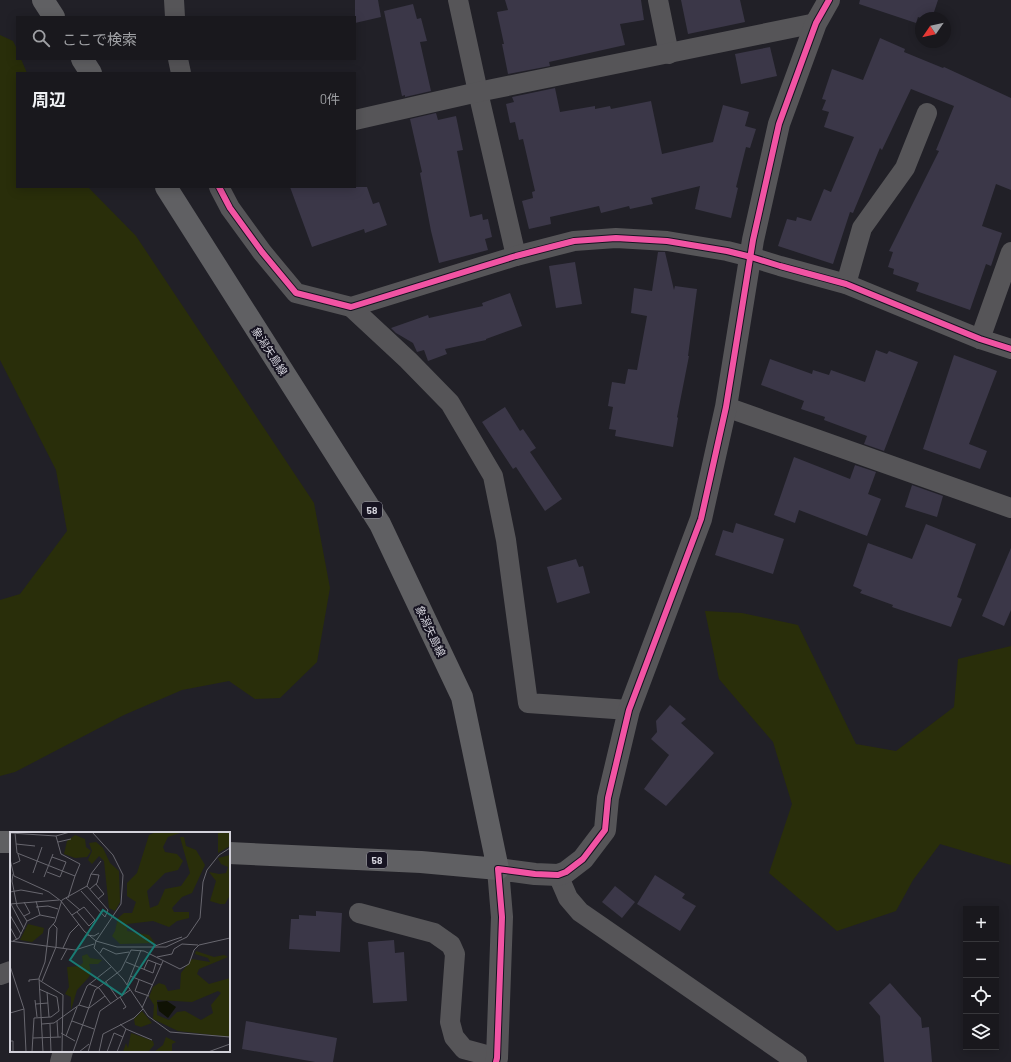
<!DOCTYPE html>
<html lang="ja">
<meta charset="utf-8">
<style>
body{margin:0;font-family:Barlow,"Noto Sans JP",sans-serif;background:#222126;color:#f1f3f6}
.controls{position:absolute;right:12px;bottom:12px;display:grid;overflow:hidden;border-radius:0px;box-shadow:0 2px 10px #0003}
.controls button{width:36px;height:36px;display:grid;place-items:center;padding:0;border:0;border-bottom:1px solid #37373b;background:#19181d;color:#f1f3f6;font:20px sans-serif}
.compass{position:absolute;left:915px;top:12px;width:36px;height:36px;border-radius:50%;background:#19181d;box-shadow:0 2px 10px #0003;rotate:236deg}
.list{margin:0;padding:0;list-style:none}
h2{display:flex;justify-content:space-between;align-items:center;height:52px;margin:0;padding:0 16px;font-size:17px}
h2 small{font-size:13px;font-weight:400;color:#9fa0a4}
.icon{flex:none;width:22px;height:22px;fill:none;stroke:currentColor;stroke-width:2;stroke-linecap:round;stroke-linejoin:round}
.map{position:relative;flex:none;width:1011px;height:1062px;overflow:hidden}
.search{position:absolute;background:#19181d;box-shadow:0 2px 10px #0003;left:16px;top:16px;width:340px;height:44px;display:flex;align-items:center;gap:10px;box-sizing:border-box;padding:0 14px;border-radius:0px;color:#9fa0a4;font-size:15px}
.panel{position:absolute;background:#19181d;box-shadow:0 2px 10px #0003;left:16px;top:72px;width:340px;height:116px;border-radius:0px}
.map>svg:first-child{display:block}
.green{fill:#292e0a}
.building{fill:#3b3748}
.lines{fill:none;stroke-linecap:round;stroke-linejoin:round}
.minor{stroke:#565558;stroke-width:20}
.tertiary{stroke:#565558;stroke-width:22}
.primary{stroke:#606063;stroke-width:22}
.cycleway-casing{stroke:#161321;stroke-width:8}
.cycleway{stroke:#f153a3;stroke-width:6}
.labels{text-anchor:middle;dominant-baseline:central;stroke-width:4;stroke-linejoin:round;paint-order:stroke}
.shield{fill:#161321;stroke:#9a99a3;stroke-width:1}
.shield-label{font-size:10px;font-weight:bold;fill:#d3d2db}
.street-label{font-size:11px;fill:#d3d2db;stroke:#161321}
.inset-road{fill:none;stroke:#68676f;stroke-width:1}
.view{fill:#197b73;fill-opacity:0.15;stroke:#197b73;stroke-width:2}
.inset-edge{fill:none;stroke:#d3d2db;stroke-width:2}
</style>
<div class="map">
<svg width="1011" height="1062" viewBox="0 0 1011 1062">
<rect width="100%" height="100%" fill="#212027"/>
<!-- green -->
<g class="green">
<path d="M 0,35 L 13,41 L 17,49 L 17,59 L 21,59 L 27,73 L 17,73 L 17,187 L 88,187 L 136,236 L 314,503 L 330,588 L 317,662 L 280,698 L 255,699 L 229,681 L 182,690 L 124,715 L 15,772 L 0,776 L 0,600 L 20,594 L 67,531 L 56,470 L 0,360 Z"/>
<path d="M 705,611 L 742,613 L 798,625 L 856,744 L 896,751 L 954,707 L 958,659 L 1011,646 L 1011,865 L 940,844 L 913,880 L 896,911 L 837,931 L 769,873 L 792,804 L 773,742 L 719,679 Z"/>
</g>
<!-- building -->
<g class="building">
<path d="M 355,0 L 378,0 L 381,17 L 355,23 Z"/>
<path d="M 505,0 L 641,0 L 644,20 L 620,24 L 625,45 L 549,62 L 550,66 L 508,74 L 502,44 L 504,44 L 497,12 L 508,10 Z"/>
<path d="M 681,0 L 740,0 L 745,22 L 688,34 Z"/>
<path d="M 860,0 L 938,0 L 932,18 L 921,18 L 918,17 L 916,23 L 859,4 Z"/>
<path d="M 413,4 L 417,19 L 421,18 L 427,41 L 420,42 L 431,91 L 405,97 L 405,95 L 402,96 L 384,11 Z"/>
<path d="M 880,38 L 905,49 L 904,52 L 943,68 L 944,67 L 1011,98 L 1011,190 L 996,184 L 982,226 L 1002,233 L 991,266 L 986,264 L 970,310 L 916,291 L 919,283 L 893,274 L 894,269 L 888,267 L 893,252 L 889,251 L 939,151 L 936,150 L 954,106 L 911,89 L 882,150 L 880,148 L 853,213 L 850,212 L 833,264 L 778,246 L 787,219 L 796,221 L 797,217 L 811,221 L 824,189 L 831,192 L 854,137 L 824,127 L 829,112 L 822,110 L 826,100 L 822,99 L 832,69 L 863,80 Z"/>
<path d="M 770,47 L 777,76 L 741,84 L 735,54 Z"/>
<path d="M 555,88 L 560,112 L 595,106 L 595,109 L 610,106 L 611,109 L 651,101 L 662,154 L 713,142 L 723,105 L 749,112 L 745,126 L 756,129 L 750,148 L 746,147 L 736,187 L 738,188 L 731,218 L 695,209 L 700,186 L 651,198 L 653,204 L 630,209 L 629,206 L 601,213 L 599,206 L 550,217 L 551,224 L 529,229 L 522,201 L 533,198 L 532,192 L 535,191 L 523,139 L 519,140 L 515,122 L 510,123 L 506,104 L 514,102 L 512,97 Z"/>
<path d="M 436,113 L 438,120 L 456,116 L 463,150 L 457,151 L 470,217 L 482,214 L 483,220 L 488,219 L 492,237 L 485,239 L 488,250 L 439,263 L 431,231 L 420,173 L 422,172 L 410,119 Z"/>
<path d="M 290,187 L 367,187 L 373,204 L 379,202 L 387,225 L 365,233 L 364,229 L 312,247 Z"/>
<path d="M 658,252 L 665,252 L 674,290 L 675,286 L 697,289 L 688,356 L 689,356 L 677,417 L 678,418 L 673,447 L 615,436 L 616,430 L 609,429 L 613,407 L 608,406 L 612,382 L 625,384 L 628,369 L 637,370 L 647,316 L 631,313 L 634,288 L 652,291 Z"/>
<path d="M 575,262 L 582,304 L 556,308 L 549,266 Z"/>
<path d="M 510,293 L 522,326 L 486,339 L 486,340 L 445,349 L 447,354 L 428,361 L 424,350 L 417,352 L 413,343 L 396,333 L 391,328 L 428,315 L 429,318 L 483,306 L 482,303 Z"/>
<path d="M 876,350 L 887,354 L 889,351 L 918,362 L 884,451 L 864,444 L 867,436 L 824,420 L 825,417 L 801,409 L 804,401 L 761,385 L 770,359 L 812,374 L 813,370 L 829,375 L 831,370 L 865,382 Z"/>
<path d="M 954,355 L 997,371 L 969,444 L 987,451 L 980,469 L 923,449 Z"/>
<path d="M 505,407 L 520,431 L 523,429 L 536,448 L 530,452 L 562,499 L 545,511 L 516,467 L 513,469 L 482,422 Z"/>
<path d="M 794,457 L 850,479 L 855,465 L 876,472 L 868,494 L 881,499 L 867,536 L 799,510 L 795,523 L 774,515 Z"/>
<path d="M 912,485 L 943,496 L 937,517 L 905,507 Z"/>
<path d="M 736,523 L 784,539 L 773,574 L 715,555 L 723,530 L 733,533 Z"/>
<path d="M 926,524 L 976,544 L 957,597 L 962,599 L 951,627 L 892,607 L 893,605 L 860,593 L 862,590 L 853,586 L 868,543 L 912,559 Z"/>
<path d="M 1011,548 L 1011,610 L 1004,626 L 982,616 Z"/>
<path d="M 576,559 L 579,567 L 583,566 L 590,593 L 557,603 L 547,567 Z"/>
<path d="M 670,705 L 686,719 L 681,723 L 714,753 L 666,806 L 644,789 L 669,755 L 651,739 L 657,732 L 656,721 Z"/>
<path d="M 655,875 L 685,894 L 682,898 L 696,906 L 680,931 L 637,904 Z"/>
<path d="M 615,886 L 635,902 L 622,918 L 602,902 Z"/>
<path d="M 316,911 L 342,913 L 340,952 L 289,949 L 291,919 L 299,919 L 299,915 L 316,916 Z"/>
<path d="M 394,940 L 395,953 L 404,952 L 407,1001 L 373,1003 L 368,942 Z"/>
<path d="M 890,983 L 921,1018 L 922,1028 L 929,1027 L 932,1062 L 884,1062 L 880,1016 L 869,1003 Z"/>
<path d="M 246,1021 L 337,1038 L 333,1062 L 315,1062 L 265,1053 L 242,1049 Z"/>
</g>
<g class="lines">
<!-- minor -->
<g class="minor">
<path d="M 174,0 L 175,17"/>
<path d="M 458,0 L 478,92 L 516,256"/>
<path d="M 658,0 L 669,54"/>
<path d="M 178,59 L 181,73"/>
<path d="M 355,120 L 478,92 L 816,23"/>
<path d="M 219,187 L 230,208 L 262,252 L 296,293 L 351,307 L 516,256 L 574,241 L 616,238 L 667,241 L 727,251 L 751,257 L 780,266 L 846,284 L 980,339 L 1011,349"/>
<path d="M 846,284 L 862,228 L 905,168 L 927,113"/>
<path d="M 351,307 L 408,360 L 450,403 L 493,476 L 506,540 L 528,703 L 629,710"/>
<path d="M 980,339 L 1011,252"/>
<path d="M 726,407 L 1011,508"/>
<path d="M 558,875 L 568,898 L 580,912 L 797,1062"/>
<path d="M 359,913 L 434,933 L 451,945 L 455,954 L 450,1022 L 454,1037 L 464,1049 L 497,1058"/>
<path d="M 0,975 L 11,971"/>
<path d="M 60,1062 L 63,1051"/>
</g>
<!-- tertiary -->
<path class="tertiary" d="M 496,1062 L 497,1058 L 502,917 L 498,869 L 535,874 L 558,875 L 566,872 L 583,859 L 605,830 L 608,798 L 629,710 L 701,519 L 726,407 L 753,240 L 779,124 L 816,23 L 829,0"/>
<!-- primary -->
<g class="primary">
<path d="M 43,0 L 54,17"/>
<path d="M 82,59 L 91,73"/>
<path d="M 166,187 L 380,524 L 462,697 L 498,869 L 421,862 L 229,853"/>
<path d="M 0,842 L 11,842"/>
</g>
<!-- cycleway casing -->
<g class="cycleway-casing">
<g id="cycleway">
<path d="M 219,187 L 230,208 L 262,252 L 296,293 L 351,307 L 516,256 L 574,241 L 616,238 L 667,241 L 727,251 L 751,257 L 780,266 L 846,284 L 980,339 L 1011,349"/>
<path d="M 496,1062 L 497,1058 L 502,917 L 498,869 L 535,874 L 558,875 L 566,872 L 583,859 L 605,830 L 608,798 L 629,710 L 701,519 L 726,407 L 753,240 L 779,124 L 816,23 L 829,0"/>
</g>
</g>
<!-- cycleway -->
<use href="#cycleway" class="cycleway"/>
</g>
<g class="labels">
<!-- shield labels -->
<g class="shield">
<rect x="362" y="502" width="20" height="16" rx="3"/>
<rect x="367" y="852" width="20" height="16" rx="3"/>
</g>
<g class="shield-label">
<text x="372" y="510">58</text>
<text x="377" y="860">58</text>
</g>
<!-- street labels -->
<g class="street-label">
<text transform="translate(270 351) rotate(57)">象潟矢島線</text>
<text transform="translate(431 631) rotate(65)">象潟矢島線</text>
</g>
</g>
<!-- overview -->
<g transform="translate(10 832)">
<rect width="220" height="220" fill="#212027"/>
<path d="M 146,0 L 173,0 L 158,5 L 153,15 L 155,20 L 167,22 L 173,29 L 168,38 L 155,41 L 137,59 L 140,76 L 148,73 L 155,57 L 171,54 L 180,41 L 170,5 L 174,5 L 176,14 L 186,18 L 195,33 L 182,61 L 172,65 L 162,76 L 164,80 L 179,80 L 179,86 L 167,89 L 159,95 L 143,89 L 117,92 L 117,99 L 139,103 L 145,111 L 110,112 L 102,104 L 105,99 L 108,86 L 114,81 L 122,81 L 126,70 L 117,64 L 117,51 L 127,41 L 139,3 ZM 208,0 L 219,0 L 220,3 L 220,14 L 208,21 ZM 65,3 L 75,7 L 76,15 L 81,19 L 77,25 L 65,26 L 54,22 L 57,9 ZM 86,10 L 93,16 L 100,31 L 109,39 L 110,70 L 105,79 L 99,76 L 94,29 L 89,24 L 82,32 L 78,28 L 82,19 L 79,11 ZM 220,23 L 220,63 L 215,72 L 210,72 L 200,69 L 206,49 L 199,40 L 209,42 L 216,41 L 218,35 L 211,32 L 208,26 ZM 18,92 L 34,96 L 33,101 L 22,110 L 10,108 ZM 186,119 L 204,125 L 214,123 L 218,125 L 189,137 L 187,142 L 199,152 L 220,146 L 220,205 L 168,199 L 143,187 L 144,173 L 139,165 L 143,155 L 149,151 L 155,153 L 158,159 L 170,157 L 171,141 L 182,127 L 200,130 L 198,126 L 185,122 ZM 208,159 L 211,161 L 201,173 L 203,181 L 191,188 L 175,179 L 167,180 L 159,188 L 147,183 L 147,168 L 182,170 ZM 77,122 L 80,126 L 92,128 L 88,132 L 79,132 L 81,139 L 79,145 L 67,158 L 61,178 L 61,165 L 55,162 L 59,155 L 57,135 L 69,134 L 73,131 L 72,124 ZM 132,179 L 142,191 L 131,195 L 125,193 L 124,187 ZM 121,201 L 143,209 L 144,213 L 138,220 L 113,220 L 116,211 L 118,216 ZM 156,205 L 166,210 L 162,212 L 162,220 L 144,220 L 153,213 Z" fill="#292e0a" fill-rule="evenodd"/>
<path d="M 157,169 L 166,175 L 158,186 L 149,179 L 147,170 Z" fill="#0f1204"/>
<path class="inset-road" d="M 82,0 L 103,23 L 113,43 L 111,72 L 86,109 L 107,115 L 156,115 L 177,105 L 190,86 L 193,50 L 197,38 L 209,23 L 220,16M 0,1 L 46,4 L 60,0M 5,1 L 7,21 L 65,44 L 58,66M 46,4 L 51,22 L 70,32 L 65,44M 48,10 L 61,7M 6,12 L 25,14M 0,27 L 4,44 L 39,60 L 51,69 L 74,99 L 86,109 L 84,116 L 113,147 L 138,184 L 160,200 L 220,205M 3,32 L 10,29 L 8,22M 37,40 L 50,45 L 56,30 L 42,25M 23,41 L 32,15M 34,45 L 43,22M 86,52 L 94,62 L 88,67M 80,57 L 87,51 L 89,43 L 81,42M 71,59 L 95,85 L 98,78 L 77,54M 0,60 L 11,58 L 33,62M 56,66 L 70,78M 26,69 L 30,83M 14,70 L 20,81 L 14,84M 0,72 L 49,68M 1,72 L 14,97M 26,75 L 38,74 L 48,77M 0,83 L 11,102M 62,83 L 74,75 L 85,88 L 79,94 L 67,80M 17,89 L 30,83 L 45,86M 0,95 L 7,108M 77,103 L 84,104 L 89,101M 0,109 L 65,118 L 84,112M 3,109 L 9,106 L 17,89 L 7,74 L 2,49 L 3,42M 145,114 L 172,105M 53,116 L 60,101 L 69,92M 90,121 L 93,116 L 106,122 L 119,120M 147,125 L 162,122 L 164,117 L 172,112 L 188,113M 51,128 L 57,117M 116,130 L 143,141 L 146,131M 0,134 L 14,177 L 16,220M 134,137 L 138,128 L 151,133M 120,144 L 143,153M 29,148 L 53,163 L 52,220M 129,148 L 125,159 L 139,164M 32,149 L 46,115 L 47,96 L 43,92M 19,150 L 19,148 L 29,147M 96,150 L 108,167M 79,152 L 89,156 L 101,172M 117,153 L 131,118M 37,160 L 39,185M 110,165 L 116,175 L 113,177M 25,168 L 27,185M 26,172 L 38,171M 69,173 L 77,154 L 101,135M 132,176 L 153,129M 0,181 L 14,177M 47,189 L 48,205M 62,189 L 84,197M 32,192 L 44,191 L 69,173 L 79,176 L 95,164M 40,192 L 41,220M 116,197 L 142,208M 51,201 L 65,209M 56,204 L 67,175M 23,206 L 51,205M 0,209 L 3,209 L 3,220M 22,220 L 24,186 L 41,185 L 49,179 L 47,165 L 29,157M 33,220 L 29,146 L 35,130 L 39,97 L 45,90 L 52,68 L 77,54 L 81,42 L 91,29M 63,220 L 85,158 L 111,138 L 121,118 L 134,119 L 170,137 L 179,132 L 184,118 L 189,113 L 220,106M 69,220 L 79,212M 78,220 L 90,179 L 120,158M 89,220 L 93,202 L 124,186 L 133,177M 97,220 L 104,201 L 113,205M 107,220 L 116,197 L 110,192M 198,220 L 220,212"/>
<path class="view" d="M 93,78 L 145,113 L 112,163 L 60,128 Z"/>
<rect width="220" height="220" class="inset-edge"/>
</g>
</svg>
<div class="controls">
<button>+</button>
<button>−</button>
<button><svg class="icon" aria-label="locate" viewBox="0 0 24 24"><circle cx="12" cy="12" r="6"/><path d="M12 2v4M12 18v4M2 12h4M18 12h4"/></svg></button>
<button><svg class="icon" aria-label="layers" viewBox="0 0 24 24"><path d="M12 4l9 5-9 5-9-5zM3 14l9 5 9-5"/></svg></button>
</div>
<svg class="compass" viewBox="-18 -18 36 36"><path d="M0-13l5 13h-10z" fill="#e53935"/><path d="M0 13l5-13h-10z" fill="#9fa0a4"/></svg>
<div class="search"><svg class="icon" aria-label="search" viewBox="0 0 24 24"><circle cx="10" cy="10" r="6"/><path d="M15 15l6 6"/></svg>ここで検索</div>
<section class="panel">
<h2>周辺<small>0件</small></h2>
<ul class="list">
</ul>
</section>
</div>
